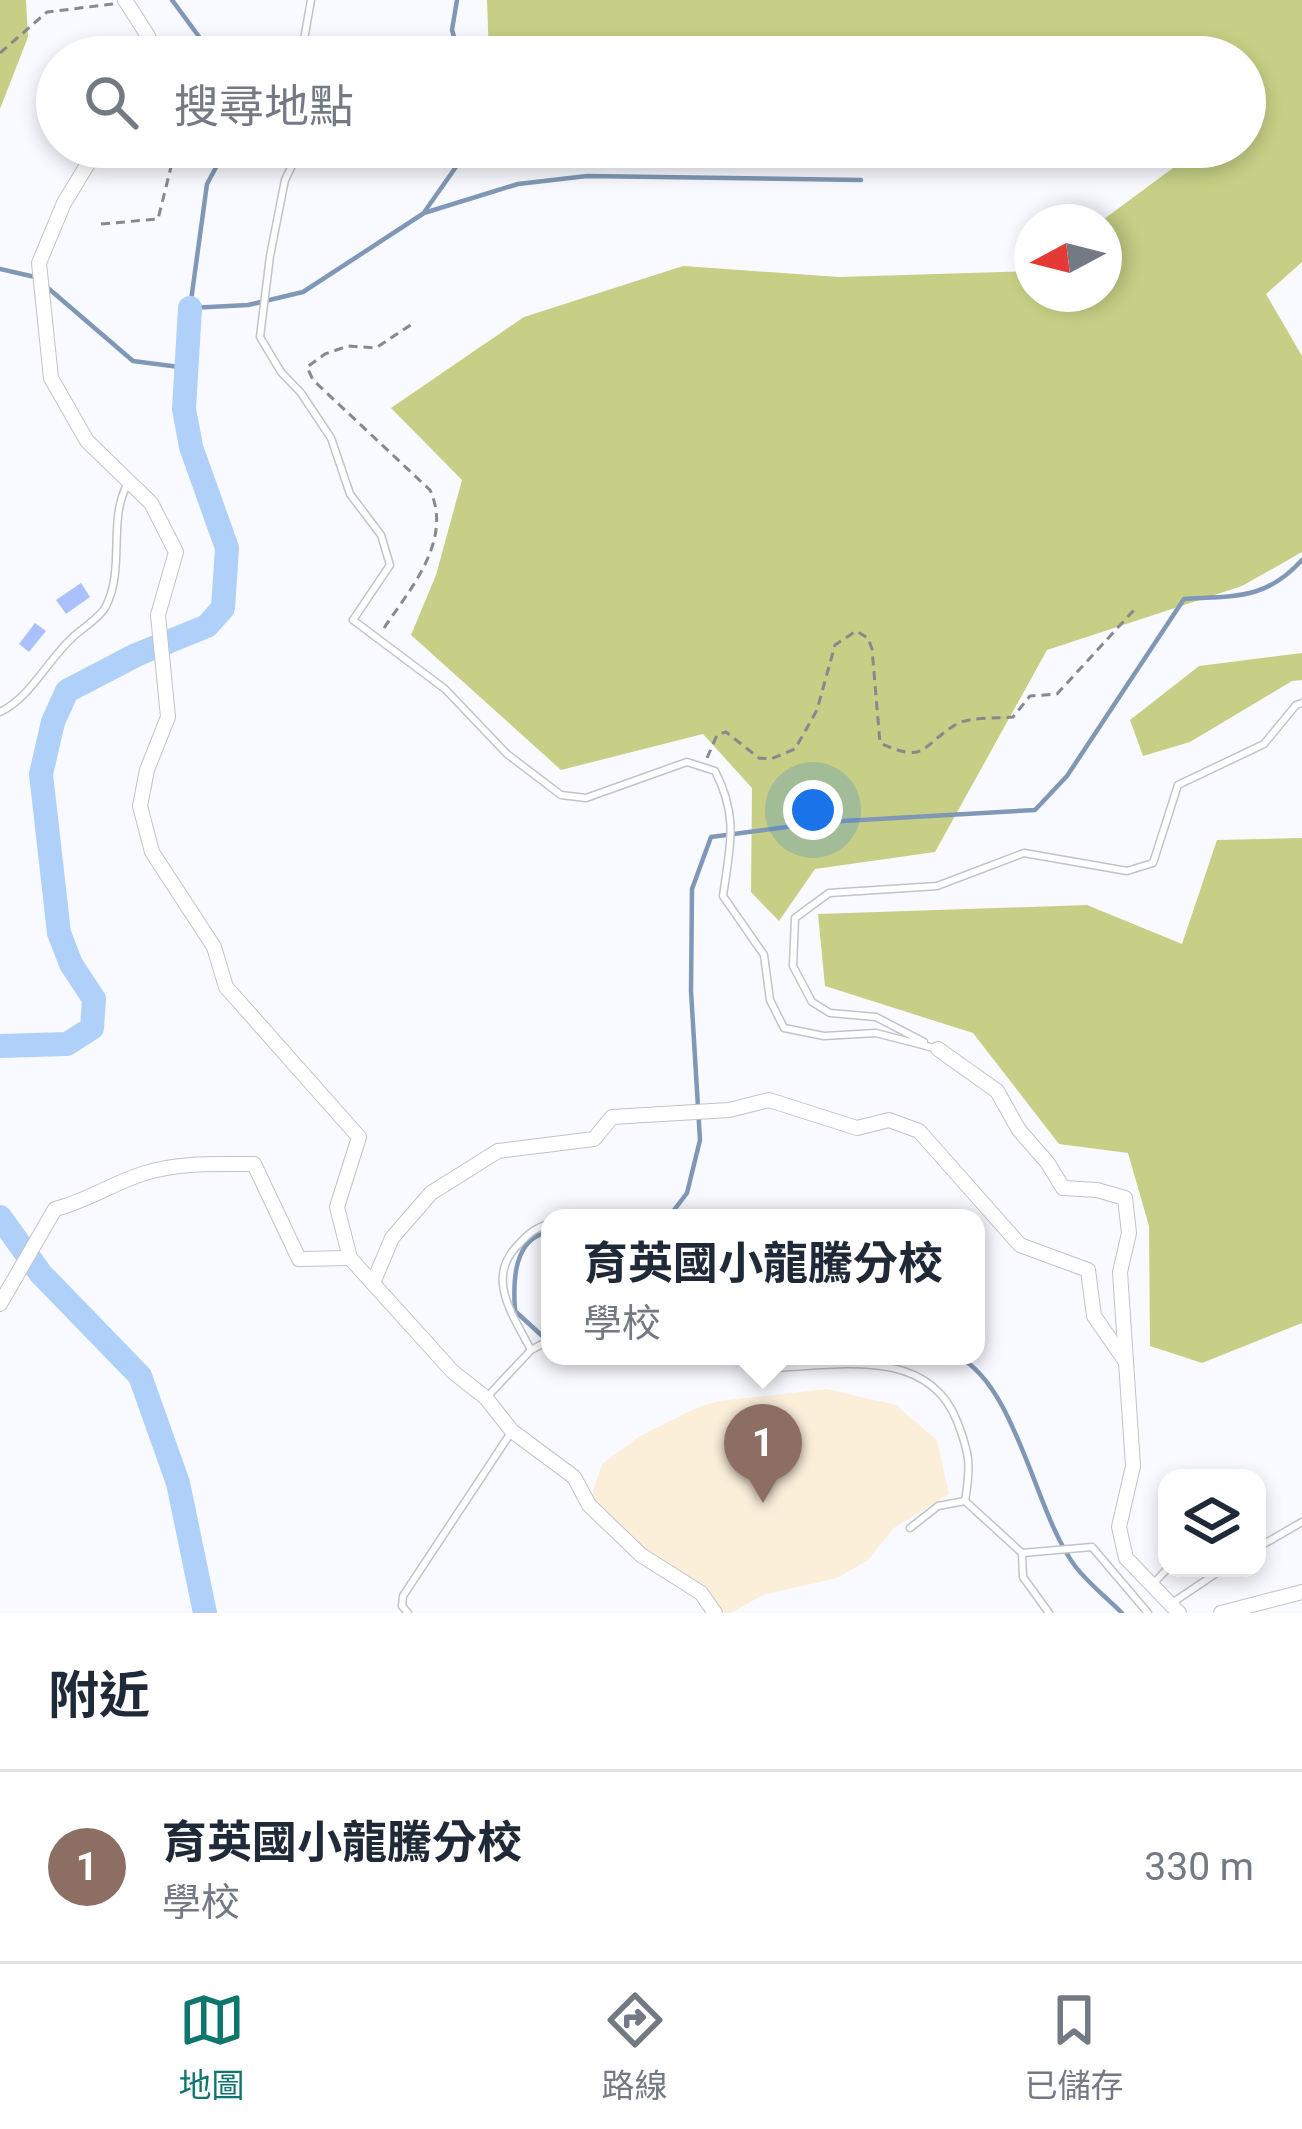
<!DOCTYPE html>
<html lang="zh-TW">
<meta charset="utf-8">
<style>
body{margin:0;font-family:Roboto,"Noto Sans TC",sans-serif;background:#f2f2f3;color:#1f2937}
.controls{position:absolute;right:36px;bottom:36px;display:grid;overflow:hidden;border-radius:24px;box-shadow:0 6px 18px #0003}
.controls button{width:108px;height:108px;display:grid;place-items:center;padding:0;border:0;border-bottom:3px solid #e0e1e3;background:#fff;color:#1f2937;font:60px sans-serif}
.compass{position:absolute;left:1014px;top:204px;width:108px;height:108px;border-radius:50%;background:#fff;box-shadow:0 6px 18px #0003;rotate:263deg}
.you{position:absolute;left:813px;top:810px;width:42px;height:42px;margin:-30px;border:9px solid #fff;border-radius:50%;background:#1a73e8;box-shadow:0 0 0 18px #1a73e833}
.badge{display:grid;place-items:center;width:78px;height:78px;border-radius:50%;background:#0f766e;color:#fff;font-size:39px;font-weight:700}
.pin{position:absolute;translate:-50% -99px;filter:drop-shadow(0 3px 6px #0008)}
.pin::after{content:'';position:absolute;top:63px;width:42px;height:36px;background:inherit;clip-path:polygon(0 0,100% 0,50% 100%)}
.popup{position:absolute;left:541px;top:1209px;width:444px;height:156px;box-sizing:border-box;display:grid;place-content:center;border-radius:24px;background:#fff;filter:drop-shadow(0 3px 9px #0005);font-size:39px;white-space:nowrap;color:#747a83}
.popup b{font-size:45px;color:#1f2937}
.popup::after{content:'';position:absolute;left:50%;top:100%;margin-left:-24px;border:24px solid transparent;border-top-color:#fff}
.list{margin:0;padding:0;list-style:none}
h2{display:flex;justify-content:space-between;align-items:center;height:156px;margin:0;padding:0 48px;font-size:51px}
h2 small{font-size:39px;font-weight:400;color:#747a83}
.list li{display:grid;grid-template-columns:78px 1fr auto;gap:36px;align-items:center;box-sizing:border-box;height:192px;padding:0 48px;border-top:3px solid #e0e1e3}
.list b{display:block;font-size:45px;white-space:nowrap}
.list p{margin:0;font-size:39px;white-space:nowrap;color:#747a83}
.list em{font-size:39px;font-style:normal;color:#747a83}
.icon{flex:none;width:66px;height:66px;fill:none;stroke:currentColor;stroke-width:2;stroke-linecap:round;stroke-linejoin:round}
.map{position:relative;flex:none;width:1302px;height:1613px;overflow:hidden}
.search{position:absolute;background:#fff;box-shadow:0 6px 18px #0003;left:36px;right:36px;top:36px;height:132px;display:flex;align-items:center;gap:30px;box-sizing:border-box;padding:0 42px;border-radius:66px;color:#747a83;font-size:45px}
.sheet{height:348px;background:#fff}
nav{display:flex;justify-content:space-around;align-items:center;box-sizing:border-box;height:168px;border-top:3px solid #e0e1e3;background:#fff;font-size:33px;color:#747a83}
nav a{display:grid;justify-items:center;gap:6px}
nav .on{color:#0f766e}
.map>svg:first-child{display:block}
.education{fill:#fbefda}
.green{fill:#c6cf85}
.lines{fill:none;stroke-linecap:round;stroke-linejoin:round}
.stream{stroke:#8098b5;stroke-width:4.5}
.river{stroke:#afd1f9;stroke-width:24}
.building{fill:#aac1fe}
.service-casing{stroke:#c1c3ca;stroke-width:9}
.minor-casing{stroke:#c1c3ca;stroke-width:16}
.path{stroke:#88898d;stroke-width:3;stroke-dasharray:9 6;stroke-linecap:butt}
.service{stroke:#fff;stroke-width:6}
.minor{stroke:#fff;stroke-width:14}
</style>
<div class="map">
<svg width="1302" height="1613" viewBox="0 0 1302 1613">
<rect width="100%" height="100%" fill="#f9faff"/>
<!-- education -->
<path class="education" d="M 827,1389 L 896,1405 L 937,1440 L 949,1494 L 894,1528 L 868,1560 L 837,1578 L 763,1595 L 731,1613 L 721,1613 L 637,1558 L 591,1498 L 602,1464 L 640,1436 L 696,1408 L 719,1401 Z"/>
<!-- green -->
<g class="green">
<path d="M 0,0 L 26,0 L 28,37 L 0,109 Z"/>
<path d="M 487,0 L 1302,0 L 1302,262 L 1266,294 L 1302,356 L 1302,552 L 1242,586 L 1047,650 L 935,852 L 815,869 L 779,921 L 751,892 L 752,788 L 703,734 L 561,770 L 411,635 L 436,575 L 462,480 L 391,408 L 524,317 L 683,266 L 839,277 L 1032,271 L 1032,294 L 1104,294 L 1104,222 L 1100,222 L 1181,162 L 1192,147 L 1245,147 L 1245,57 L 489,57 Z"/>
<path d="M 494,147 L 1027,147 L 939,162 L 494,160 Z"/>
<path d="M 1302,653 L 1302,680 L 1292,681 L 1190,742 L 1143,756 L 1130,720 L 1199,666 Z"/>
<path d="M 1302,838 L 1302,1323 L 1202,1363 L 1150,1346 L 1149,1226 L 1128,1153 L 1059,1144 L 973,1033 L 825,986 L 818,914 L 1087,905 L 1182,944 L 1217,840 Z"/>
</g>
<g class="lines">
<!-- stream -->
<g class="stream">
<path d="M 172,0 L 214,57"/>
<path d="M 457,0 L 452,30 L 460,57"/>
<path d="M 227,147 L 207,184 L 190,308 L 248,305 L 303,292 L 424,213 L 518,184 L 587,176 L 861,180"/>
<path d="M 425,211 L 470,147"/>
<path d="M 0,269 L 35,277"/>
<path d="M 48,288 L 133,361 L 187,368"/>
<path d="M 668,1218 L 687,1193 L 700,1140 L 691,991 L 692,889 L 711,837 L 826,822 L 1035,810 L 1067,776 L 1184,599 C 1234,596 1266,600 1302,560"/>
<path d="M 550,1343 L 515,1311 C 513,1282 513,1237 550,1232"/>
<path d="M 575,1356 L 581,1356"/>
<path d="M 957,1356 C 1017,1386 1035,1513 1075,1566 C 1088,1583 1107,1598 1122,1613"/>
</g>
<!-- river -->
<g class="river">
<path d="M 0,1046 L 67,1044 L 92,1028 L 94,999 L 71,964 L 59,933 L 41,774 L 53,722 L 67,691 L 136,655 L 207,626 L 223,608 L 227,548 L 191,447 L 184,409 L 190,308"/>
<path d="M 0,1217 L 41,1274 L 140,1376 L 178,1483 L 205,1613"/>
</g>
</g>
<!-- building -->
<g class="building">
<path d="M 81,583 L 90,597 L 66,614 L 56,600 Z"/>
<path d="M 35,623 L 46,631 L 29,652 L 19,644 Z"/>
</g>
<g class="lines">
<!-- service casing -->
<g class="service-casing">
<g id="service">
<path d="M 301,57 L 311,0"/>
<path d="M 301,147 L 285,180 L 270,256 L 260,337 L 281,372 L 301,393 L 331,438 L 350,494 L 381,535 L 390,565 L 353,620 L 445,689 L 507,754 L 561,795 L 586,798 L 687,762 L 715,771 C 739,818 730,845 723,896 L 764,955 L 770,1000 L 784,1028 L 824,1036 L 876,1033 L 934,1048"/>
<path d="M 0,712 C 30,698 47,661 72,638 C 81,629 101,617 106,606 C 125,569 108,520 127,485"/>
<path d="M 924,1042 L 876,1017 L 830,1013 L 812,1002 L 793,966 L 795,918 L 829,893 L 937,886 L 1024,853 L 1127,871 L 1153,863 L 1178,785 L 1264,744 L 1296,705 L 1302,703"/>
<path d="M 531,1350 C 513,1315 485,1278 518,1245 C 528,1234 536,1227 550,1224"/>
<path d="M 776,1368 C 839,1365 928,1347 957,1421 C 970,1455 971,1465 965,1501 L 1022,1553 L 1092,1547 L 1148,1613"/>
<path d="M 487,1397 L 531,1350 L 550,1340"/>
<path d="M 910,1528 L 938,1506 L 965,1501"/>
<path d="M 1257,1548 L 1302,1522"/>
<path d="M 1022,1553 L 1023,1577 L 1049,1613"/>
<path d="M 1154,1583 L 1168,1568"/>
<path d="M 1172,1603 L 1224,1568"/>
<path d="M 408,1613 L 402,1606 L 403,1596 L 510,1434"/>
</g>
</g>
<!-- minor casing -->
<g class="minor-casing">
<g id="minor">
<path d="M 125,0 L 148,36 L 144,57"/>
<path d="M 98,147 L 64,203 L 39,263 L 51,378 L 87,441 L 151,503 L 176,552 L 158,615 L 168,717 L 147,770 L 140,806 L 152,852 L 214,947 L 226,987 L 359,1137 L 337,1207 L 350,1258 L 453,1372 L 486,1398 L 512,1431 L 574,1477 L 589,1505 L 641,1555 L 701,1593 L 715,1613"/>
<path d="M 938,1049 L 997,1091 L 1019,1130 L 1047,1162 L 1063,1188 L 1097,1190 L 1125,1198 L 1129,1233 L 1120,1272 L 1133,1466 L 1119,1527 L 1126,1558 L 1179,1613"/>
<path d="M 373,1283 L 392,1238 L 431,1193 L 498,1151 L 594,1139 L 612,1117 L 729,1110 L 769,1100 L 857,1128 L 889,1120 L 919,1131 L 1020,1245 L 1088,1270 L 1094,1316 L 1126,1362"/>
<path d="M 0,1304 L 55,1209 C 87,1201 111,1184 142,1174 C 177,1162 217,1164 254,1164 L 299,1259 L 350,1258"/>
<path d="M 1221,1613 L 1302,1592"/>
</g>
</g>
<!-- path -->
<g class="path">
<path d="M 0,53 L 47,12 L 113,4"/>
<path d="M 101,224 L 158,219 L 176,147"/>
<path d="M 384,628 C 411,588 453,540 430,490 L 313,380 L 307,367 L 325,354 L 348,346 L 376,348 L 412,324"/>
<path d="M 707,758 L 717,735 L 726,732 L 759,758 L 771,759 L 795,749 L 817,710 L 835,645 L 856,631 L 868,638 L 872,649 L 880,743 C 926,764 920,747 955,725 C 969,716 996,719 1013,717 L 1030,696 L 1057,694 L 1134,610"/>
</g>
<!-- service -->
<use href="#service" class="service"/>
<!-- minor -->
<use href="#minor" class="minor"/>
</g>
</svg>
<div class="controls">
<button><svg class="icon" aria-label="layers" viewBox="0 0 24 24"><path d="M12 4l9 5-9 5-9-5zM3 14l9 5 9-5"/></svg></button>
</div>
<svg class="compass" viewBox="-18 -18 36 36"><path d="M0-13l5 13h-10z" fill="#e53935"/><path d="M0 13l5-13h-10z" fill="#747a83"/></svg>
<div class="you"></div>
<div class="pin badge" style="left:763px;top:1503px;background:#8d6e63">1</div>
<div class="popup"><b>育英國小龍騰分校</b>學校</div>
<div class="search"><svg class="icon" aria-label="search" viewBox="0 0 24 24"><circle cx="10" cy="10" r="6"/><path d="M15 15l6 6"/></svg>搜尋地點</div>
</div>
<section class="sheet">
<h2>附近<small></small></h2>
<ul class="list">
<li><span class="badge" style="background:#8d6e63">1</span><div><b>育英國小龍騰分校</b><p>學校</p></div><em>330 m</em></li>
</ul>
</section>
<nav>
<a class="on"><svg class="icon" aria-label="map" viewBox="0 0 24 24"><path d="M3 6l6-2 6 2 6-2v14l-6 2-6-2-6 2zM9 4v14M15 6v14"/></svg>地圖</a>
<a><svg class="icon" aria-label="directions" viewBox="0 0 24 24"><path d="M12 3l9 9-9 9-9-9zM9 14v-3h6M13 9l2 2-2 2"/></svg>路線</a>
<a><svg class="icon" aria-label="saved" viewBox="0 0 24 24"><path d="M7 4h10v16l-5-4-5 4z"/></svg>已儲存</a>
</nav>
